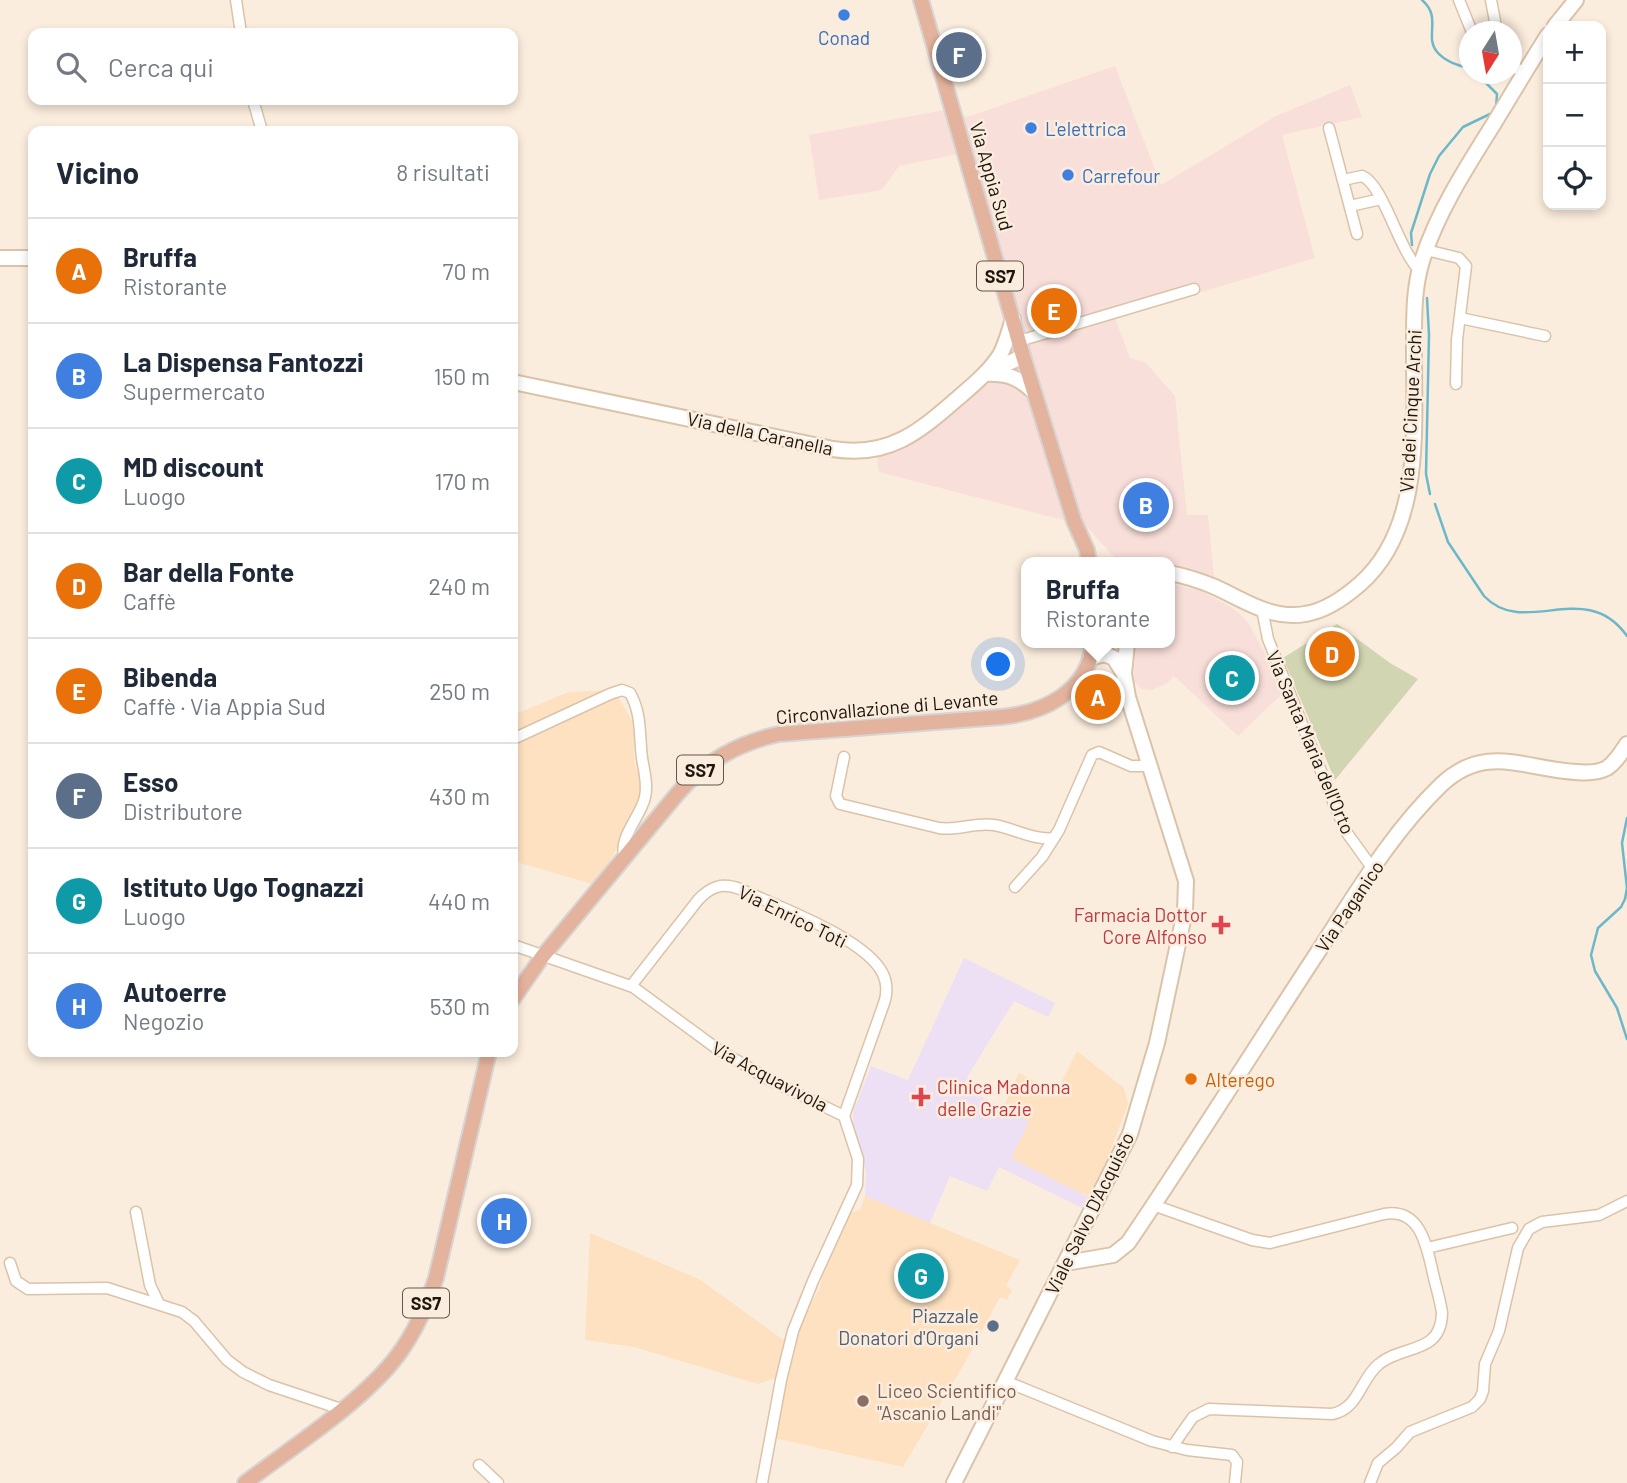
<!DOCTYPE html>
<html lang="it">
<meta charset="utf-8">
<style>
body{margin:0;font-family:Barlow,sans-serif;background:#f6f6f7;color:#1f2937}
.controls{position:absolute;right:21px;top:21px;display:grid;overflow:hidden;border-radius:14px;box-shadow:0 4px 10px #0003}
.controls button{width:63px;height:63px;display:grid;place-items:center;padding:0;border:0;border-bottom:2px solid #e0e1e3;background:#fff;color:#1f2937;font:35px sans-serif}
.compass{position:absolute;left:1459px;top:21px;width:63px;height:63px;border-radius:50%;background:#fff;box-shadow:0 4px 10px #0003;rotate:191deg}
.you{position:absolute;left:999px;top:665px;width:24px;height:24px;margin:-18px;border:5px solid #fff;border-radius:50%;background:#1a73e8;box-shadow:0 0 0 10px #1a73e833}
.badge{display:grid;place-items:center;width:46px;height:46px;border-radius:50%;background:#b45309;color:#fff;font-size:23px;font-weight:700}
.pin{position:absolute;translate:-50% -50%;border:4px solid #fff;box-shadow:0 2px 7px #0006}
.popup{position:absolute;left:1021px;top:557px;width:154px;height:91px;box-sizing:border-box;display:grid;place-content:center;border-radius:14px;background:#fff;filter:drop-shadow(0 2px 5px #0005);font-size:23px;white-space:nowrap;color:#747a83}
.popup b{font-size:26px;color:#1f2937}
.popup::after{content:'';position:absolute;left:50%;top:100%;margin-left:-14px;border:14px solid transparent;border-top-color:#fff}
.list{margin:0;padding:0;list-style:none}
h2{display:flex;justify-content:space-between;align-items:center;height:91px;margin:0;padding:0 28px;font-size:30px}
h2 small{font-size:23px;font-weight:400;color:#747a83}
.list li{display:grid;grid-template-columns:46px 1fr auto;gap:21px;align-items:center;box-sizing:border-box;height:105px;padding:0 28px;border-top:2px solid #e0e1e3}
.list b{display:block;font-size:26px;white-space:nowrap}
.list p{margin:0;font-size:23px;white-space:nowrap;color:#747a83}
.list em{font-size:23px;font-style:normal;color:#747a83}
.icon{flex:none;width:38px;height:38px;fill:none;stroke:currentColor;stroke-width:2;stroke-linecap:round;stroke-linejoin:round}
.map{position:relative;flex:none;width:1627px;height:1483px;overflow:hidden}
.search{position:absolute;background:#fff;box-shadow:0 4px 10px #0003;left:28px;top:28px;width:490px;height:77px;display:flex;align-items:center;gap:18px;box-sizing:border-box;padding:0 24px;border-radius:14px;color:#747a83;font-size:26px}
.panel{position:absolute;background:#fff;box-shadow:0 4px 10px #0003;left:28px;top:126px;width:490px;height:931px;border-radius:14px}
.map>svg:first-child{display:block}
.commercial{fill:#f9dfda}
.built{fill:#fde1c0}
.medical{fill:#ede0f4}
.green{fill:#d1d5b1}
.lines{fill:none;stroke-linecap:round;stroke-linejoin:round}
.stream{stroke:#6cb8c8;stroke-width:2.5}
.street-casing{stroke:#dac3a9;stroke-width:13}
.secondary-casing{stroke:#dac3a9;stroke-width:18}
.primary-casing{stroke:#d6d5d3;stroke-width:18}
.street{stroke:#fff;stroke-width:10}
.secondary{stroke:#fff;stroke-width:14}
.primary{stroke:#e4b39d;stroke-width:14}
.shop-dot{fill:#3f7fe0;stroke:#fbeddd;stroke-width:2.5}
.health-dot{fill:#e0444e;stroke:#fbeddd;stroke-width:2.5}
.food-dot{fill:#e8710a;stroke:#fbeddd;stroke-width:2.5}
.service-dot{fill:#5c6f8a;stroke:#fbeddd;stroke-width:2.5}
.education-dot{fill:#8d6e63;stroke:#fbeddd;stroke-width:2.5}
.labels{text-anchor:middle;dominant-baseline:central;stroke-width:5;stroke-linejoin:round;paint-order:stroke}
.shield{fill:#fbeddd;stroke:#60564b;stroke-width:2}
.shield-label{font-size:18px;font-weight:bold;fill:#1e160d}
.shop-label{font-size:19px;fill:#366cbe;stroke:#fbeddd;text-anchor:start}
.street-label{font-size:19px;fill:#1e160d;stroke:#fbeddd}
.health-label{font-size:19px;fill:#be3a42;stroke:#fbeddd;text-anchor:end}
.food-label{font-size:19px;fill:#c56008;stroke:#fbeddd;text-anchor:start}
.service-label{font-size:19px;fill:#4e5e75;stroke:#fbeddd;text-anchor:end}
.education-label{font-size:19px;fill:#785e54;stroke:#fbeddd;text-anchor:start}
</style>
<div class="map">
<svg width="1627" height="1483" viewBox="0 0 1627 1483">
<rect width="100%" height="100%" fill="#fbeddd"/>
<!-- commercial -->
<g class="commercial">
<path d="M 1115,66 L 1161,185 L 1276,116 L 1350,85 L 1362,117 L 1282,135 L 1315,258 L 1115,318 L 1130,358 L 1146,363 L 1175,396 L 1187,515 L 1208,515 L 1214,577 L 1184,566 L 1170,564 L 1170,562 L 1125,562 L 1115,558 L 1086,526 L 879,472 L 875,442 L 896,436 L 918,424 L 953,394 L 1000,345 L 1004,322 L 958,154 L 899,166 L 882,190 L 819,200 L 809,135 L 944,110 L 967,117 Z"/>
<path d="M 1170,583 L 1201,591 L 1231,607 L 1240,614 L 1249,624 L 1276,674 L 1282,694 L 1238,736 L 1174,676 L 1166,684 L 1152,690 L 1141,689 L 1134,681 L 1135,643 L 1170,643 Z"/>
</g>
<!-- built -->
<g class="built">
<path d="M 614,690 L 634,724 L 634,761 L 644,788 L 639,810 L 596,885 L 513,861 L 513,715 L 569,692 Z"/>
<path d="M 1077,1051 L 1124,1088 L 1128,1104 L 1107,1160 L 1088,1197 L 1010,1158 L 1029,1122 L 1003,1108 L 1019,1073 L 1057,1091 Z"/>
<path d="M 865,1196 L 1020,1260 L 1006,1286 L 1012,1290 L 1007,1300 L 1000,1297 L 964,1364 L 903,1467 L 774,1438 L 800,1326 L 819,1289 L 823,1275 L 850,1213 L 860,1210 Z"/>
<path d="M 590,1233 L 699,1279 L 785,1341 L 775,1378 L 758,1384 L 634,1347 L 585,1340 Z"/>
</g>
<!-- medical -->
<path class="medical" d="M 964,958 L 1055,1003 L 1048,1017 L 1014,1001 L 969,1074 L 964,1087 L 1029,1122 L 1011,1158 L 1088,1197 L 1082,1208 L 999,1167 L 987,1191 L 950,1176 L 930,1223 L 865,1196 L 866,1171 L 853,1124 L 853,1112 L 871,1066 L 908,1080 Z"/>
<!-- green -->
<path class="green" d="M 1337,624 L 1390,663 L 1418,679 L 1335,780 L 1283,658 Z"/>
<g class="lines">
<!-- stream -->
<g class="stream">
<path d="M 1422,0 C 1443,18 1423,37 1438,53 C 1446,62 1459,65 1470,69"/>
<path d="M 1477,74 L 1497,94 L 1496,108"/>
<path d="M 1412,245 L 1411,233 L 1430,174 L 1439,156 L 1463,127 L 1492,113"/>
<path d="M 1427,298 L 1429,335 L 1426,474 L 1430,494"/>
<path d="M 1435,504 L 1448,542 L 1484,596 C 1525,639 1585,577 1627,636"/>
<path d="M 1627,818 L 1622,843 L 1627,888 L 1625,899 L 1621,907 L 1598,928 L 1591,955 L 1595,971 L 1617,1008 L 1627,1039"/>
</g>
<!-- street casing -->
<g class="street-casing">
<g id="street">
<path d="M 236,0 L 241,33"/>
<path d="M 1459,0 L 1472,32"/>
<path d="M 1491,0 L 1497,32"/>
<path d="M 1512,67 L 1525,72"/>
<path d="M 253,100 L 262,131"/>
<path d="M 1329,128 L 1357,234"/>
<path d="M 1343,180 L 1362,176 C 1383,184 1398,248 1419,270"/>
<path d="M 1350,206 L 1381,199"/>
<path d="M 1426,250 L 1459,258 L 1466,266 L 1457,340 L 1456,384"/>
<path d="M 1460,318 L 1545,336"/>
<path d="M 1019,341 L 1194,289"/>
<path d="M 1262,609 L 1268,639 L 1337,811 L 1347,833 L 1373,869"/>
<path d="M 513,739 L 610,694 L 622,690 L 630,693 C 642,714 639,735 642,758 C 644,771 648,784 645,797 C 641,817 617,838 625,859"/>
<path d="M 844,757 L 836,796 L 840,804 L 939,828 C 958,831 975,822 994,825 C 1013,828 1035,841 1054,838"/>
<path d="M 1015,887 L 1042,857 L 1059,830 L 1092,755 L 1099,752 L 1131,766 L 1150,766"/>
<path d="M 513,945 L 633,987 L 716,1048 L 768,1079 L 844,1116 L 858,1159 L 857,1185 L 813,1281 L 793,1331 L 781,1380 L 762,1483"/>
<path d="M 631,986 L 698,900 C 710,887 722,882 740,889 C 776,906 866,938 883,974 C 888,985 887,996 883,1006 L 844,1116"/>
<path d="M 1153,1205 L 1252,1240 L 1270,1243 L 1384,1214 C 1419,1208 1426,1243 1432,1269 C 1435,1284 1440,1298 1442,1313 C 1441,1355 1403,1344 1379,1364 C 1360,1379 1359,1409 1332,1414 L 1209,1409 L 1193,1417 L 1172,1447"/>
<path d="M 136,1212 L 150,1285 L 159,1304"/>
<path d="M 1427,1248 L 1512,1228"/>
<path d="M 10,1263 L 16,1281 L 28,1289 L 107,1288 L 182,1312 L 194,1321 L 227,1360 L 243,1372 L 269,1385 L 341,1409"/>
<path d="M 1005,1381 L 1152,1441 L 1187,1450 L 1232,1455 L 1237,1462 L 1235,1483"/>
<path d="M 479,1465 L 498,1483"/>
<path d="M 1370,1483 L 1378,1463 L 1396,1448 L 1410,1432 L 1472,1407 L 1480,1399 L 1483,1391 L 1485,1364 L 1499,1331 L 1518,1248 L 1529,1229 L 1542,1222 L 1599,1215 L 1627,1201"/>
</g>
</g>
<!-- secondary casing -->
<g class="secondary-casing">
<g id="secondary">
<path d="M 1555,26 L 1576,0"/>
<path d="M 0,258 L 33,258"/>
<path d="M 990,372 L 1023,356"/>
<path d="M 985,374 C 1007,373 1018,377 1034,392"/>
<path d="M 513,382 L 833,449 C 889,458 919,432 958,398 C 973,385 989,372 1000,355 C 1006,344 1009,331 1013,319"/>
<path d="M 1170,573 C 1185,576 1201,581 1215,587 C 1244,600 1271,620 1305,614 C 1325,611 1344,598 1360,584 C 1426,526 1413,420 1414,340 C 1414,313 1414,287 1422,261 C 1437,213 1466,168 1493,125 C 1511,95 1529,65 1548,35"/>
<path d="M 1090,658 L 1104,654 L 1114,658 L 1124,674"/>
<path d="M 1066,1263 L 1113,1255 L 1128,1243 C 1192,1149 1253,1051 1316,955 C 1354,897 1390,834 1441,785 C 1485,743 1524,769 1576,772 C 1586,773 1598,773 1607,768 C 1616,762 1621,753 1627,744"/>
<path d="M 954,1483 L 1130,1134 L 1157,1043 L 1185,911 L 1186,881 L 1128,697 L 1124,674 L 1127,643"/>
</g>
</g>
<!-- primary casing -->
<g class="primary-casing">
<g id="primary">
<path d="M 921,0 L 1023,356 L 1074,521 L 1087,550 L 1089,562"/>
<path d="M 513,999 L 542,957 L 678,793 C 706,761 738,743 779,734 L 1001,717 C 1044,713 1089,691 1093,643"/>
<path d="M 245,1483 C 292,1447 363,1402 398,1355 C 415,1332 427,1305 436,1278 L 489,1052"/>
</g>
</g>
<!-- street -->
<use href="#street" class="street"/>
<!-- secondary -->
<use href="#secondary" class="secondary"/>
<!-- primary -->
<use href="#primary" class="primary"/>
</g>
<!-- markers -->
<g class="shop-dot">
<circle cx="844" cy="15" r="7"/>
<circle cx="1031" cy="128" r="7"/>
<circle cx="1068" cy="175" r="7"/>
</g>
<g class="health-dot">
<path d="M1217.5 914.5h7v7h7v7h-7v7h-7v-7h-7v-7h7z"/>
<path d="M917.5 1086.5h7v7h7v7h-7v7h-7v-7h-7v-7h7z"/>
</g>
<circle class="food-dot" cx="1191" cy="1079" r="7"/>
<circle class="service-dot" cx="993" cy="1326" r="7"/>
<circle class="education-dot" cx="863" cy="1401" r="7"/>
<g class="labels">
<!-- shield labels -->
<g class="shield">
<rect x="977" y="261.5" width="46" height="29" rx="5"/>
<rect x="677" y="755.5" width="46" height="29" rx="5"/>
<rect x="403" y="1288.5" width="46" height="29" rx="5"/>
</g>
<g class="shield-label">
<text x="1000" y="276">SS7</text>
<text x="700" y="770">SS7</text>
<text x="426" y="1303">SS7</text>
</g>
<!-- shop labels -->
<g class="shop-label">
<text x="844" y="37" text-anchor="middle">Conad</text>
<text x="1045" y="128">L'elettrica</text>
<text x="1082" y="175">Carrefour</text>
</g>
<!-- street labels -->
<g class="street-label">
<text transform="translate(992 176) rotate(74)">Via Appia Sud</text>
<text transform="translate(1410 411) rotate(-87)">Via dei Cinque Archi</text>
<text transform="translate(760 433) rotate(12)">Via della Caranella</text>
<text transform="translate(887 707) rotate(-5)">Circonvallazione di Levante</text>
<text transform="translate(1311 742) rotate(67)">Via Santa Maria dell'Orto</text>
<text transform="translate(1349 906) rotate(-56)">Via Paganico</text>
<text transform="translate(793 916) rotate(26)">Via Enrico Toti</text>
<text transform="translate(770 1076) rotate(28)">Via Acquavivola</text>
<text transform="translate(1089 1213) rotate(-64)">Viale Salvo D'Acquisto</text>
</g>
<!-- health labels -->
<g class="health-label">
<text x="1207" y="914">Farmacia Dottor<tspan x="1207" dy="22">Core Alfonso</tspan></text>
<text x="937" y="1086" text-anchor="start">Clinica Madonna<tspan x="937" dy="22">delle Grazie</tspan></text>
</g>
<!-- food labels -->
<g class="food-label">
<text x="1205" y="1079">Alterego</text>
</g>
<!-- service labels -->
<g class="service-label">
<text x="979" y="1315">Piazzale<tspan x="979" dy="22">Donatori d'Organi</tspan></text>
</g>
<!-- education labels -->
<g class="education-label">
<text x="877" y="1390">Liceo Scientifico<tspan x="877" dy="22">"Ascanio Landi"</tspan></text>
</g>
</g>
</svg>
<div class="controls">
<button>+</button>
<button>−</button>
<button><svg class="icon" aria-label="locate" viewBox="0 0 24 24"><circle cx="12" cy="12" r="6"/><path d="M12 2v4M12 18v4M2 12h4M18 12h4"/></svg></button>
</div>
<svg class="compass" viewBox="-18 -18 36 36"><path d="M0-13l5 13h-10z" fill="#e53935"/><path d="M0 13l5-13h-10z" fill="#747a83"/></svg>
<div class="you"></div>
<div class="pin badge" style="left:1098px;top:697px;background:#e8710a">A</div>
<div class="popup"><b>Bruffa</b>Ristorante</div>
<div class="pin badge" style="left:1146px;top:505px;background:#3f7fe0">B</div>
<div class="pin badge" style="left:1232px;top:678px;background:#0f9aa8">C</div>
<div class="pin badge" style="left:1332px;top:654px;background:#e8710a">D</div>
<div class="pin badge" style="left:1054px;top:311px;background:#e8710a">E</div>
<div class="pin badge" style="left:959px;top:55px;background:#5c6f8a">F</div>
<div class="pin badge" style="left:921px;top:1276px;background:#0f9aa8">G</div>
<div class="pin badge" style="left:504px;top:1221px;background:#3f7fe0">H</div>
<div class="search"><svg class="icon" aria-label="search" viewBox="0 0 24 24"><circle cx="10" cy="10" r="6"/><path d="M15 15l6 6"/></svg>Cerca qui</div>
<section class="panel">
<h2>Vicino<small>8 risultati</small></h2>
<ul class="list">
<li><span class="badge" style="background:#e8710a">A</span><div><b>Bruffa</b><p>Ristorante</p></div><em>70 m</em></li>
<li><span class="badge" style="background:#3f7fe0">B</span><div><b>La Dispensa Fantozzi</b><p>Supermercato</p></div><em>150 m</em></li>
<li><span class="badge" style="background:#0f9aa8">C</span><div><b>MD discount</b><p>Luogo</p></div><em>170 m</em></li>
<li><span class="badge" style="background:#e8710a">D</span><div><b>Bar della Fonte</b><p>Caffè</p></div><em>240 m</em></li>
<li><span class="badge" style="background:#e8710a">E</span><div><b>Bibenda</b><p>Caffè · Via Appia Sud</p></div><em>250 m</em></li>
<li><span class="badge" style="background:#5c6f8a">F</span><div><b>Esso</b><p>Distributore</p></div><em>430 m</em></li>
<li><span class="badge" style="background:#0f9aa8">G</span><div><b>Istituto Ugo Tognazzi</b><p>Luogo</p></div><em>440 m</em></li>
<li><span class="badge" style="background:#3f7fe0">H</span><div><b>Autoerre</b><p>Negozio</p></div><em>530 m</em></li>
</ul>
</section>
</div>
